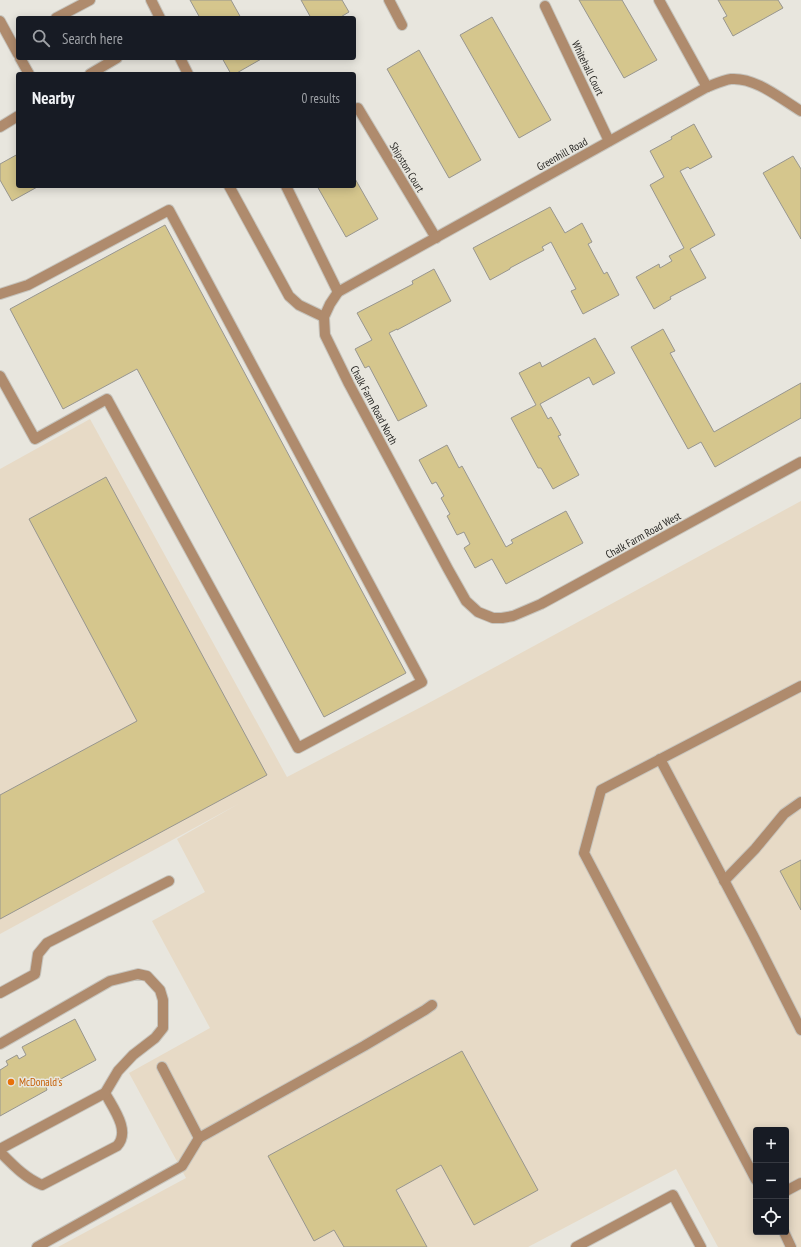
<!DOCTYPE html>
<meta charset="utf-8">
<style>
body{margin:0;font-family:"PT Sans Narrow",sans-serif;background:#20242c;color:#f1f3f6}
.controls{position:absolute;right:12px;bottom:12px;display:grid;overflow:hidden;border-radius:4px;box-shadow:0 2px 10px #0003}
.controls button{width:36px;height:36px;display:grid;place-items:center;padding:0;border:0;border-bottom:1px solid #363941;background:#171b24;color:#f1f3f6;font:20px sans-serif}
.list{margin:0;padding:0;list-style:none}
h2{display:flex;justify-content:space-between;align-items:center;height:52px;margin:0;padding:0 16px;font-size:17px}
h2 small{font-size:13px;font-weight:400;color:#9ea1a6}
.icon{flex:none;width:22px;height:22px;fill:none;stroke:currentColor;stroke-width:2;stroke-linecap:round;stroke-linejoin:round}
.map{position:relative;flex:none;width:801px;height:1247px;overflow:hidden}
.search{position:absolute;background:#171b24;box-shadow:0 2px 10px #0003;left:16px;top:16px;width:340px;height:44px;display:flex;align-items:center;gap:10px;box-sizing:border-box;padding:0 14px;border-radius:4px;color:#9ea1a6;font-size:15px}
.panel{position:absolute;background:#171b24;box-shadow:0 2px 10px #0003;left:16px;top:72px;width:340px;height:116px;border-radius:4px}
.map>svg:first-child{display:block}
.industrial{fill:#e7dac6;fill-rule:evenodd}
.building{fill:#d5c68d;stroke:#98968f}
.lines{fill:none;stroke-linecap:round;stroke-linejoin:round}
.lane-casing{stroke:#c6c4bd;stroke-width:12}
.street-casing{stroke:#c6c4bd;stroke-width:12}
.lane{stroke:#af8b6d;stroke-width:10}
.street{stroke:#af8b6d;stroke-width:10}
.food-dot{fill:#e8710a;stroke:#e8e6de;stroke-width:1.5}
.labels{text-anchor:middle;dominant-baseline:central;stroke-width:3;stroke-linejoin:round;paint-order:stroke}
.street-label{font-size:11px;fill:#2b2a27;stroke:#e8e6de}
.food-label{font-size:11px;fill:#c56008;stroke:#e8e6de;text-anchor:start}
</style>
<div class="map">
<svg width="801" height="1247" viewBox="0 0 801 1247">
<rect width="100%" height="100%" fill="#e8e6de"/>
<!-- industrial -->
<path class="industrial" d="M 90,419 L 287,777 L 425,705 L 801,501 L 801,1247 L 718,1247 L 676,1169 L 528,1247 L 58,1247 L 186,1178 L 129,1073 L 210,1028 L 152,921 L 205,892 L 177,839 L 240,803 L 0,934 L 0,469 ZM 756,1130 L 786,1130 L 786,1232 L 756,1232 Z"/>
<!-- building -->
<g class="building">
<path d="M 190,0 L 231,0 L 241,18 L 200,18 Z"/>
<path d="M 301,0 L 342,0 L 349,12 L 339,18 L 311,18 Z"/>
<path d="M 579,0 L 622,0 L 657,60 L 624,78 Z"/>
<path d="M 718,0 L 778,0 L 783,8 L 733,36 L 723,18 L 727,16 Z"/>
<path d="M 492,17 L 551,120 L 519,138 L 460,35 Z"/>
<path d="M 419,50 L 481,160 L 449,178 L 387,69 Z"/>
<path d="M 222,58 L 263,58 L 235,74 L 231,74 Z"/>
<path d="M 694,124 L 712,157 L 690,169 L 688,167 L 680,171 L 715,235 L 690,249 L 706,278 L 670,297 L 671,299 L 654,309 L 636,277 L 659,264 L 660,268 L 672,261 L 669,256 L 684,248 L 650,185 L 664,177 L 650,151 L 672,139 L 671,137 Z"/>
<path d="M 18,154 L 18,186 L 39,186 L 12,201 L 0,180 L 0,164 Z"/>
<path d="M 793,156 L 801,169 L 801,239 L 763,173 Z"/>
<path d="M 354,177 L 378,219 L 346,237 L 317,186 L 354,186 Z"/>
<path d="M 550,207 L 565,233 L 582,223 L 592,242 L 588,244 L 604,274 L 607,272 L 619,295 L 583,314 L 571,291 L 576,289 L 551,242 L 542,247 L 544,250 L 510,268 L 510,269 L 490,280 L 473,248 Z"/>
<path d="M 165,225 L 406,673 L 324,717 L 137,369 L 63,409 L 10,309 Z"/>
<path d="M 434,269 L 451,301 L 397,330 L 397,329 L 389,333 L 427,406 L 398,421 L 369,366 L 365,368 L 355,349 L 372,340 L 357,313 L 413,284 L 412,281 Z"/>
<path d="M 663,329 L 675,351 L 670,353 L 714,432 L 801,383 L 801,418 L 715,467 L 701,442 L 688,449 L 631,347 Z"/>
<path d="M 595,338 L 615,373 L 593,385 L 589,377 L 540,404 L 548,419 L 551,417 L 561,435 L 558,436 L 579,475 L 553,489 L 541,468 L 538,468 L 511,418 L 536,405 L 519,373 L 540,362 L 542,367 Z"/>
<path d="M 447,445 L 459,468 L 462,466 L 506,547 L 513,543 L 511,540 L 566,511 L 583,543 L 506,584 L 492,559 L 475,568 L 464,548 L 470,544 L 464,532 L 457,535 L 447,516 L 450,514 L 441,498 L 444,496 L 436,482 L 432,484 L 419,460 Z"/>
<path d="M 106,477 L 267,775 L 0,919 L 0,795 L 137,721 L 29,519 Z"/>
<path d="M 801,860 L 801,910 L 780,871 Z"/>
<path d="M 75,1019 L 96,1060 L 46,1087 L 47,1090 L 0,1116 L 0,1070 L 8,1065 L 6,1061 L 17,1055 L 19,1059 L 26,1055 L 22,1047 Z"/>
<path d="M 462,1051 L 538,1190 L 474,1225 L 441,1165 L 396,1190 L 427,1247 L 344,1247 L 334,1230 L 314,1241 L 268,1156 Z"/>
</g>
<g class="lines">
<!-- lane casing -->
<g class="lane-casing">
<g id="lane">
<path d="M 229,186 L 289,296 L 299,305 L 324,317"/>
<path d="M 0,294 L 28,285 L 169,210 L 422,682 L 298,748 L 107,399 L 35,439 L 0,376"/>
<path d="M 660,759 L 753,935 L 801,1030"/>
<path d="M 724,881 L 755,849 L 784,814 L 801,802"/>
<path d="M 0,993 L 35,974 L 38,954 L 47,943 L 169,881"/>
<path d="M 0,1044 L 110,981 L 138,974 L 147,976 L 160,990 L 163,1000 L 163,1028 L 155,1038 L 133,1055 L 118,1071 L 105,1093 C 113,1108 131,1131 117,1146 L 42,1185 C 25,1178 13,1165 0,1152"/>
<path d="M 162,1067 L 199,1138"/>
<path d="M 0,1149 L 105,1093"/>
<path d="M 756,1180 L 584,853 L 601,790 L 801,686"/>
<path d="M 786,1191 L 801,1183"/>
<path d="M 784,1232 L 791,1247"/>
<path d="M 37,1247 L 182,1166 L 199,1138 L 364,1046 L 425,1010 L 432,1005"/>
<path d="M 576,1247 L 673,1195 L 701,1247"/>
</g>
</g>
<!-- street casing -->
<g class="street-casing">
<g id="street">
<path d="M 151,0 L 160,18"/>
<path d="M 389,0 L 402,25"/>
<path d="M 659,0 L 707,87"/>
<path d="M 545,6 L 609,141"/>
<path d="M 56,18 L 90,0"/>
<path d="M 0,21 L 18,54"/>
<path d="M 20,58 L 29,74"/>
<path d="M 180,58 L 188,74"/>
<path d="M 90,74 L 117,58"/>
<path d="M 358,108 L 436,238"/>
<path d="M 801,111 C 781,99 755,77 731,79 C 723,80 715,84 707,87 L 338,292 L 330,304 L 324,317 L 325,335 L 349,384 L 448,569 L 466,601 L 478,612 L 493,618 L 502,618 L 513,616 L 541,604 L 801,462"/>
<path d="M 0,127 L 18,116"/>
<path d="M 286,186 L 338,292"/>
</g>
</g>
<!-- lane -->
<use href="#lane" class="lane"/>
<!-- street -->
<use href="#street" class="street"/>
</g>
<!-- markers -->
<circle class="food-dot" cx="11" cy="1082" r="4"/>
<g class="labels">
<!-- street labels -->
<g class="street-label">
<text transform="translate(588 68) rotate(64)">Whitehall Court</text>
<text transform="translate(562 154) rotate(-29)">Greenhill Road</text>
<text transform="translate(407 167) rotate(59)">Shipston Court</text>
<text transform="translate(374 405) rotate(62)">Chalk Farm Road North</text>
<text transform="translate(643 535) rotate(-29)">Chalk Farm Road West</text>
</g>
<!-- food labels -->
<g class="food-label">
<text x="19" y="1082">McDonald's</text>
</g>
</g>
</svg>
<div class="controls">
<button>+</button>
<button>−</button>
<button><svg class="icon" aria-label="locate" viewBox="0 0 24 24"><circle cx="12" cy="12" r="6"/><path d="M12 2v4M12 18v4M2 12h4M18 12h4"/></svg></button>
</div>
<div class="search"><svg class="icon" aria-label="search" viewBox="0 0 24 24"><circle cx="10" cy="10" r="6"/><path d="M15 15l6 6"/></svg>Search here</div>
<section class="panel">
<h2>Nearby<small>0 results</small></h2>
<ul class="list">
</ul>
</section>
</div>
